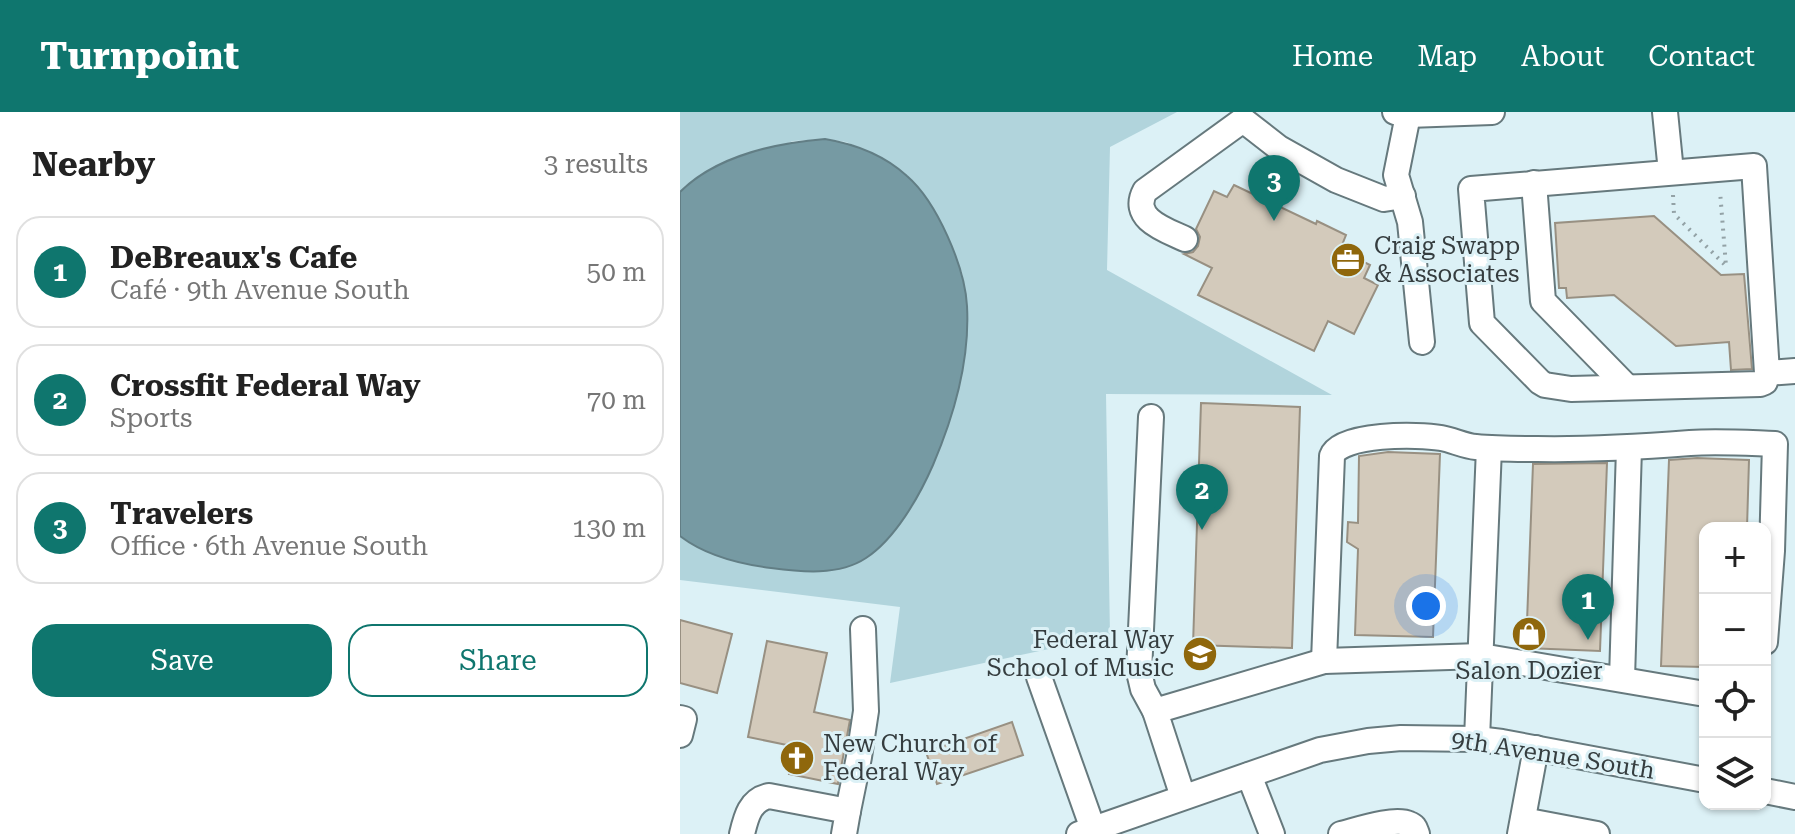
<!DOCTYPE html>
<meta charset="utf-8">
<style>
body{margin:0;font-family:"Roboto Serif",serif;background:#f2f2f2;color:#222}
.controls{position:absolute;right:24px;bottom:24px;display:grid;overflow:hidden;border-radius:16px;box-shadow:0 2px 6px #0004}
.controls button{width:72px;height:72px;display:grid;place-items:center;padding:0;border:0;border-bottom:2px solid #e0e0e0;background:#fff;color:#222;font:40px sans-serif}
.you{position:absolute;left:746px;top:494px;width:28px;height:28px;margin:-20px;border:6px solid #fff;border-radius:50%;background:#1a73e8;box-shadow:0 0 0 12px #1a73e833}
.badge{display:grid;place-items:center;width:52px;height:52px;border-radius:50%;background:#0f766e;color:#fff;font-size:26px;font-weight:700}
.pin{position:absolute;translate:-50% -66px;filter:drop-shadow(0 2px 4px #0008)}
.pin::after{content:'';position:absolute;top:42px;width:28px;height:24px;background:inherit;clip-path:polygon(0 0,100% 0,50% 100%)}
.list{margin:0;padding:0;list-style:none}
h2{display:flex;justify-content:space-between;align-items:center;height:104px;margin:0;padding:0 32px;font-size:34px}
h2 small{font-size:26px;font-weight:400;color:#767676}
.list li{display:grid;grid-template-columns:52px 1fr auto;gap:24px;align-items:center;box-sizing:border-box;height:112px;margin:0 16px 16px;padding:0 16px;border:2px solid #e0e0e0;border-radius:24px}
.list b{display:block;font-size:30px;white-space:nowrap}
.list p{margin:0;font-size:26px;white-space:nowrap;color:#767676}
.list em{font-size:26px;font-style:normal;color:#767676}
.actions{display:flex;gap:16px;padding:24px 32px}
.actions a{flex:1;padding:18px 0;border:2px solid #0f766e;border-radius:24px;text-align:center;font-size:28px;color:#0f766e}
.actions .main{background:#0f766e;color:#fff}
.icon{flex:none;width:44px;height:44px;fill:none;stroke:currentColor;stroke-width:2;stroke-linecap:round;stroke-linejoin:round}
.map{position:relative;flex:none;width:1115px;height:722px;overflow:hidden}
header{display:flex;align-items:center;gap:48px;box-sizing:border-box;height:112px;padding:0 40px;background:#0f766e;color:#fff}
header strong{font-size:38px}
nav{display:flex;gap:44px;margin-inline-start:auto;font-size:28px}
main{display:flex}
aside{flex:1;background:#fff}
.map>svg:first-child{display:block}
.green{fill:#b1d4dc}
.water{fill:#769aa3;stroke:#627e85;stroke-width:2}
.building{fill:#d3cabb;stroke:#989082;stroke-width:2}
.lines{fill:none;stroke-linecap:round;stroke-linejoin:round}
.minor-casing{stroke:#66797d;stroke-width:28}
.path{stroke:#93a2a6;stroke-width:4;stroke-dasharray:2 6;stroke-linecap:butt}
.minor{stroke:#fff;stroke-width:24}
.labels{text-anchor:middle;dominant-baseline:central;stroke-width:6;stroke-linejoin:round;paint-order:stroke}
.poi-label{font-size:24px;fill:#353d3f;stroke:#dcf1f6;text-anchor:start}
.street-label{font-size:24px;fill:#353d3f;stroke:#dcf1f6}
</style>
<header>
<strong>Turnpoint</strong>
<nav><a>Home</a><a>Map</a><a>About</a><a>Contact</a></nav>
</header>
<main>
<aside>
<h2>Nearby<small>3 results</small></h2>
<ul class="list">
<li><span class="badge">1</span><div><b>DeBreaux's Cafe</b><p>Café · 9th Avenue South</p></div><em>50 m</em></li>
<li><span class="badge">2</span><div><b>Crossfit Federal Way</b><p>Sports</p></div><em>70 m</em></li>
<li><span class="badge">3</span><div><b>Travelers</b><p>Office · 6th Avenue South</p></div><em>130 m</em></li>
</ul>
<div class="actions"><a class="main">Save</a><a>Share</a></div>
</aside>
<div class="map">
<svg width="1115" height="722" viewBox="0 0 1115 722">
<rect width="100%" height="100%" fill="#dcf1f6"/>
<!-- green -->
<path class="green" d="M 0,0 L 497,0 L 430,35 L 427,158 L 652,283 L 426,282 L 430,524 L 210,571 L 220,495 L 0,468 L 0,424 L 7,430 L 35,443 L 69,453 L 136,459 L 208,427 L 232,395 L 248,365 L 263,329 L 282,259 L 286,229 L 287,193 L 282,160 L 228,64 L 195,42 L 166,30 L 145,27 L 113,29 L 9,72 L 0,80 Z"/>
<!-- water -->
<path class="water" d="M 145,27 C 175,32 204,43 227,64 C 257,90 285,155 287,194 C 290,248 274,304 253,353 C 239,385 215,427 186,446 C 159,464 121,460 91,456 C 59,452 26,444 0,424 L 0,80 C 36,44 96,31 145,27 Z"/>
<!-- building -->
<g class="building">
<path d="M 554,73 L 636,112 L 637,109 L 666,123 L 660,138 L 690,153 L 684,166 L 698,173 L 674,222 L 648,209 L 634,239 L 518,183 L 532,156 L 504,142 L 513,140 L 518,134 L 520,125 L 516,117 L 534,79 L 547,85 Z"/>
<path d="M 974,104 L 1041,163 L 1064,162 L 1072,257 L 1051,258 L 1049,230 L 996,234 L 934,183 L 887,186 L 886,176 L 879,176 L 875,111 Z"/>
<path d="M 521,291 L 620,295 L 612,536 L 513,533 Z"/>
<path d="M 708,340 L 760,342 L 753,525 L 675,523 L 678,437 L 667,430 L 668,410 L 678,411 L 679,344 Z"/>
<path d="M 1017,346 L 1069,348 L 1067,416 L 1025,416 L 1025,555 L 981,554 L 989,348 Z"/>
<path d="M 927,351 L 920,539 L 846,536 L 853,352 Z"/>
<path d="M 0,508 L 52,522 L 37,581 L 0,571 Z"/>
<path d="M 87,529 L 147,541 L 134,600 L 170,608 L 158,672 L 109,662 L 110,656 L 103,654 L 107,633 L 68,625 Z"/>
<path d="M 332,610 L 343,643 L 257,672 L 246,640 Z"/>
</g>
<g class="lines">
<!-- minor casing -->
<g class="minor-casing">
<g id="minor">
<path d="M 715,0 L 728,3 L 812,0"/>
<path d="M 985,0 L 991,60"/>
<path d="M 728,3 L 716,63 L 730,110 L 742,230"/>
<path d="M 1074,54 L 1087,261 L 1085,270 L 1080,272 L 891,277 L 865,273 L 860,270 L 802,211 L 791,77 Z"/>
<path d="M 854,71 L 863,189 L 947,275"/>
<path d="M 505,127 C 486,118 450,107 465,79 L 563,8 L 599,36 L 656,68 L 704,87 L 723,84"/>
<path d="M 1087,261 L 1115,259"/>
<path d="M 471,305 L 459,560 L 463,577 L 475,599"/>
<path d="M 644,549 L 652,344 C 660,321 739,322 761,326 C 773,328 784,334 796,335 C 816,337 837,337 857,337 C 908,338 958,335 1010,331 C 1038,329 1067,331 1095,332 L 1092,439 L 1085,530"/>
<path d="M 359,565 L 413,717"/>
<path d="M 942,567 L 949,336"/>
<path d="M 0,606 L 4,607 L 0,623"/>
<path d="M 797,627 L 809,336"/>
<path d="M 569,663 L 592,722"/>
<path d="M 1085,679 L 1115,685"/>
<path d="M 503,685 L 475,599 L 644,549 L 801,544 L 1025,582"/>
<path d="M 168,699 L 179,645 L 186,599 L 183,517"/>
<path d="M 843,708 L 917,722"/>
<path d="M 62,722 C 66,705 70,688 89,684 L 168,699 L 164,722"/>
<path d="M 399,722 L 640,638 L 688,629 L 721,626 L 797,627 L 822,630 L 1025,668"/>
<path d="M 661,722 C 677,718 715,705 729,712 C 735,714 735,717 737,722"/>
<path d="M 840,722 L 856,636"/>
</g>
</g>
<!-- path -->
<path class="path" d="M 993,83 L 994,102 L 1046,154 L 1040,79"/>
<!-- minor -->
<use href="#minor" class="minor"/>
</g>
<!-- icons -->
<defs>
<g id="office-disc" transform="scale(1.8)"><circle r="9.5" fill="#8f670c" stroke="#dcf1f6"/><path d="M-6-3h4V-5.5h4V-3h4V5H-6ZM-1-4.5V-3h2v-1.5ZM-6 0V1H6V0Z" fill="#fff"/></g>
<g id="shop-disc" transform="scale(1.8)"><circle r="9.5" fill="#8f670c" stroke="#dcf1f6"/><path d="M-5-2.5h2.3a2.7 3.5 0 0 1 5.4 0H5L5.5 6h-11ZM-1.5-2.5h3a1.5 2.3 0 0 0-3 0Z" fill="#fff"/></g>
<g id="school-disc" transform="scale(1.8)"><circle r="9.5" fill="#8f670c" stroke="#dcf1f6"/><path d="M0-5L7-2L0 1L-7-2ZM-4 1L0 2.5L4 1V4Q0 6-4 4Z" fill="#fff"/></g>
<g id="church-disc" transform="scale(1.8)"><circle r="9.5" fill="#8f670c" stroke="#dcf1f6"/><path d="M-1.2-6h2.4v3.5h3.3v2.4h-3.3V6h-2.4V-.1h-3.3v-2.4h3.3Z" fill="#fff"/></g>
</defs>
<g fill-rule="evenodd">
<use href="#office-disc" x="668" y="148"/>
<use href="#shop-disc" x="849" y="522"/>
<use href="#school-disc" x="520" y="542"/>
<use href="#church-disc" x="117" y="646"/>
</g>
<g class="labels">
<!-- poi labels -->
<g class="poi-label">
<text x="694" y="134">Craig Swapp<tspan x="694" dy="28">&amp; Associates</tspan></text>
<text x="494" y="528" text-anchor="end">Federal Way<tspan x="494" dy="28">School of Music</tspan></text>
<text x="849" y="559" text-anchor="middle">Salon Dozier</text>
<text x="143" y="632">New Church of<tspan x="143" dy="28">Federal Way</tspan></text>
</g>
<!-- street labels -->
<g class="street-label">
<text transform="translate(873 643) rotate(9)">9th Avenue South</text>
</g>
</g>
</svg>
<div class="controls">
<button>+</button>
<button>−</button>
<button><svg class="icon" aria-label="locate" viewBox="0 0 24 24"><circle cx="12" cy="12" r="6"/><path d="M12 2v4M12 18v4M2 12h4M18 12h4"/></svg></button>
<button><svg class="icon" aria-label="layers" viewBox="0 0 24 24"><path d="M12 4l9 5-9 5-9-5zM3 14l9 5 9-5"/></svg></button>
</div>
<div class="you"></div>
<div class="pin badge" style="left:908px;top:528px">1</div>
<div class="pin badge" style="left:522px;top:418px">2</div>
<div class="pin badge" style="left:594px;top:109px">3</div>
</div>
</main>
